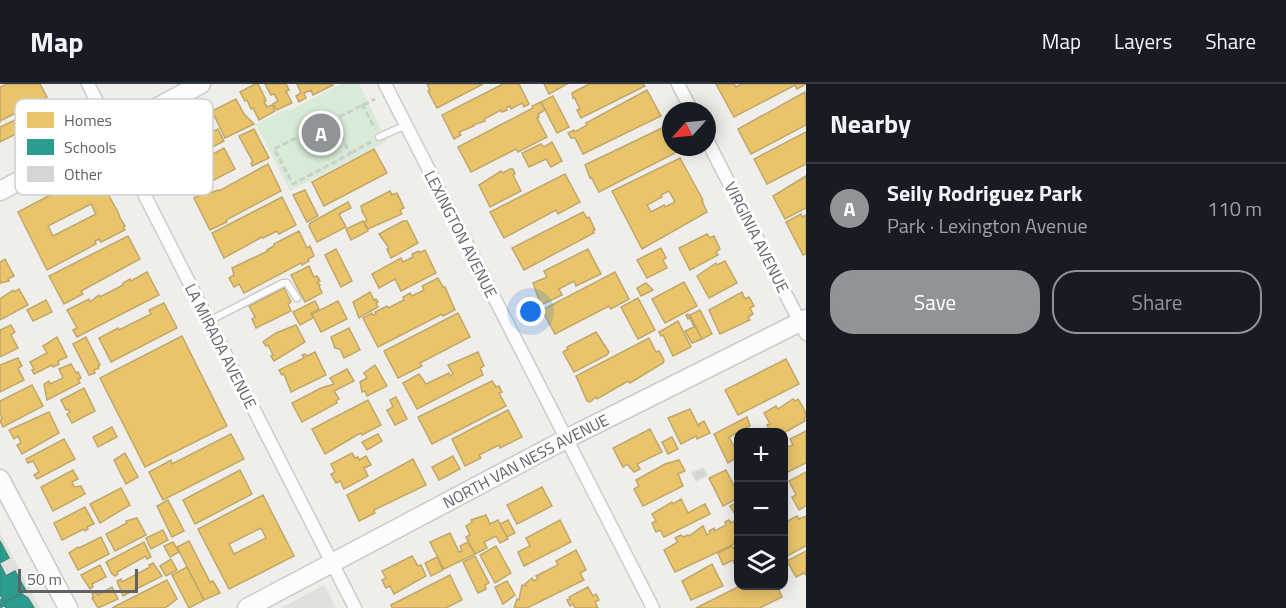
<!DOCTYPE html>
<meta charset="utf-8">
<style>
body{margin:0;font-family:"Titillium Web",sans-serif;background:#20242c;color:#f1f3f6}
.controls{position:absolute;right:18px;bottom:18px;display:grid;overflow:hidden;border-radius:12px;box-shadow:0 3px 15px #0003}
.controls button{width:54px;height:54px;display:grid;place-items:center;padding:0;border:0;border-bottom:2px solid #363941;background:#171b24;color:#f1f3f6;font:30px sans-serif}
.compass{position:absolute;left:662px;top:18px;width:54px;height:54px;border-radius:50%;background:#171b24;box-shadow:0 3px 15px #0003;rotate:243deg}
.scale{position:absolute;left:18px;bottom:15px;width:120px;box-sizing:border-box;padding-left:6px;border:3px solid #5f6368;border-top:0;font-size:16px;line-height:21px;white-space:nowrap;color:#5f6368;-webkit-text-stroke:4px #fff;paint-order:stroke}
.you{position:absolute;left:531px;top:228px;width:21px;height:21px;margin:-15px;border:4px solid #fff;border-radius:50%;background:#1a73e8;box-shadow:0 0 0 9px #1a73e833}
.badge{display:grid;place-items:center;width:39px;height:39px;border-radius:50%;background:#919496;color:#fff;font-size:20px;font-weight:700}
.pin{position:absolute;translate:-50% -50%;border:3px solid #fff;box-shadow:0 2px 6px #0006}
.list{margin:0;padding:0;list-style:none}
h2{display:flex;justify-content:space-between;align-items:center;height:78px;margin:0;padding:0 24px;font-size:26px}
h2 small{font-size:20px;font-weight:400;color:#9ea1a6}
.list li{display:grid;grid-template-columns:39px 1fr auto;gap:18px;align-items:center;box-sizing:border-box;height:90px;padding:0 24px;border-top:2px solid #363941}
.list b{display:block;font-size:22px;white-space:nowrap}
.list p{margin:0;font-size:20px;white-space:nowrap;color:#9ea1a6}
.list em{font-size:20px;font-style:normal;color:#9ea1a6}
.actions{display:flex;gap:12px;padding:18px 24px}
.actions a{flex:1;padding:14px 0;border:2px solid #919496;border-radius:24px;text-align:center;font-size:21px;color:#919496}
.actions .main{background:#919496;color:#fff}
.icon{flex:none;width:33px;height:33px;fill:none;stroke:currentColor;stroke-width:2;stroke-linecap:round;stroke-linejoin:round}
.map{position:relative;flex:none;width:806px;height:524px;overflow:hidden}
header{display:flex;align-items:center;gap:36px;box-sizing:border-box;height:84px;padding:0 30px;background:#171b24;border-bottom:2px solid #363941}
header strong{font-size:28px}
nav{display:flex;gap:33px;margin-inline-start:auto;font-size:21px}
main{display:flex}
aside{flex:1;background:#171b24}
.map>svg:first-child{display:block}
.education{fill:#e2e0da}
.green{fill:#d8ebd6}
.homes{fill:#e9c46a;stroke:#c0a769;stroke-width:1.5;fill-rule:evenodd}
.schools{fill:#2a9d8f;stroke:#3a8c83;stroke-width:1.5}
.building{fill:#d6d5d3;stroke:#deddd9;stroke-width:1.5}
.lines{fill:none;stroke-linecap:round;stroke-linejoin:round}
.lane-casing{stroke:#cbcccc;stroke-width:9}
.street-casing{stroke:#cbcccc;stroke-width:15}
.secondary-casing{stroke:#cacacb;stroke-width:21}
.path{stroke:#cacfcc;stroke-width:3;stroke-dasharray:6 3;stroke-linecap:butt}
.lane{stroke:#fdfcfc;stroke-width:6}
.street{stroke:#fdfcfc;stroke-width:12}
.secondary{stroke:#fdfcfc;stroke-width:18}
.labels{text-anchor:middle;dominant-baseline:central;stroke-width:6;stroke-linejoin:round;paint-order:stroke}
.street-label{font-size:16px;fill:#5f6368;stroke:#fff}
.key{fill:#fff;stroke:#cfd0d2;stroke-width:1.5}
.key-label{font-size:16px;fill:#5f6368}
</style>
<header>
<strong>Map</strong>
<nav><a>Map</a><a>Layers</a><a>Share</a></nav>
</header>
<main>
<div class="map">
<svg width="806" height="524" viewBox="0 0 806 524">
<rect width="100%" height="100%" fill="#efeeea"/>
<!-- education -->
<g class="education">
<path d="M 0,449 L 40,524 L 0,524 Z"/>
<path d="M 324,501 L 336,524 L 281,524 Z"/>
</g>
<!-- green -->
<path class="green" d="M 342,0 L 359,0 L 387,57 L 290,107 L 256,40 L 287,25 L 288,27 Z"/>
<!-- homes -->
<g class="homes">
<path d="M 7,0 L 40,0 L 47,13 L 0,37 L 0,39 L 0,3 Z"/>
<path d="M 255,0 L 258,0 L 265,14 L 266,17 L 264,18 L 267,23 L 272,21 L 275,27 L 259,36 L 253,24 L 251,25 L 247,16 L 245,17 L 240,8 Z"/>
<path d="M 265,0 L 286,0 L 289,6 L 286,7 L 292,19 L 277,26 L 273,20 L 278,17 L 274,10 L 271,11 Z"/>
<path d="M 297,0 L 332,0 L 333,1 L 313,11 L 311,6 L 304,9 L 306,14 L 299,18 L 296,12 L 301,9 Z"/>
<path d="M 427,0 L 483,0 L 437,24 L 428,7 L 430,6 Z"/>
<path d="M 503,0 L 519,0 L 529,20 L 524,23 L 522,19 L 511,25 L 510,22 L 506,24 L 507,26 L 502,28 L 501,26 L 484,35 L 485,37 L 473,41 L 474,42 L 459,48 L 461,51 L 454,55 L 442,31 Z"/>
<path d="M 544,0 L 567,0 L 549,10 Z"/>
<path d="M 589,0 L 643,0 L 645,2 L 581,34 L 577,26 L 580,25 L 574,13 L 573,14 L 572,9 Z"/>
<path d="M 716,0 L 734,0 L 736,3 L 741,0 L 806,0 L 797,5 L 795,1 L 734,33 Z"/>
<path d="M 647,6 L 661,32 L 583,70 L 575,54 L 571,54 L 568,49 L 574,46 L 575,48 L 587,41 L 586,39 Z"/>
<path d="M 805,8 L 806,41 L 751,70 L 738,45 Z"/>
<path d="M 553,12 L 569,43 L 557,49 L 541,18 Z"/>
<path d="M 236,15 L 244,30 L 254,40 L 225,54 L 212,27 Z"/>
<path d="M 541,18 L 545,26 L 538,30 L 539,33 L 537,34 L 547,53 L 518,68 L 516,65 L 471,88 L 458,63 L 533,24 L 532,22 Z"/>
<path d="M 15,36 L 20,45 L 24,46 L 0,58 L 0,43 Z"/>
<path d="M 666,42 L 671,52 L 671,63 L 677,63 L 679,67 L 599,108 L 591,93 L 590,94 L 585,81 Z"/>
<path d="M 218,45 L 224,57 L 209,65 L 203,55 L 204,52 Z"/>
<path d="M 254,45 L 269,74 L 252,82 L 251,79 L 253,78 L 239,52 Z"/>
<path d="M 806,48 L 806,80 L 767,100 L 754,75 Z"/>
<path d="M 552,58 L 562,77 L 551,83 L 546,75 L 529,83 L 522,69 L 541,60 L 544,63 Z"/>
<path d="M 224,64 L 235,85 L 191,108 L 189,104 L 191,103 L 183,86 Z"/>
<path d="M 374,65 L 387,89 L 324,122 L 312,98 Z"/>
<path d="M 680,74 L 703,116 L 702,117 L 707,128 L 642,165 L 612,107 ZM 669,107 L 675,118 L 665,123 L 664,121 L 651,128 L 647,121 L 662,113 L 661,111 Z"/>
<path d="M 268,80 L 281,107 L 226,136 L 227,138 L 210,146 L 194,114 L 210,106 L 211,109 L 218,106 L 219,107 Z"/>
<path d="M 510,85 L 513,85 L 515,90 L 513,91 L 521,107 L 490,123 L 479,101 L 501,87 L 503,89 Z"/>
<path d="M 95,87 L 118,128 L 120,134 L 125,142 L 123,143 L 125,146 L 101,158 L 99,155 L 95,157 L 96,160 L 47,186 L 18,128 ZM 91,120 L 96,130 L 53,152 L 48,142 Z"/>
<path d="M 565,90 L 580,118 L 558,130 L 556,126 L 504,154 L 490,128 Z"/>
<path d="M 806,92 L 806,124 L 785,135 L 773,112 Z"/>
<path d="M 305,106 L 318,132 L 307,138 L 293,111 Z"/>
<path d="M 390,107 L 392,111 L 397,109 L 404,124 L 400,126 L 402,130 L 368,145 L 364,138 L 367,136 L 362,127 L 361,122 Z"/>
<path d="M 282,113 L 296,141 L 279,150 L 277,147 L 263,154 L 262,153 L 224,174 L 212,149 Z"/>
<path d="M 348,118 L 351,124 L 339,130 L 346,143 L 317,158 L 309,142 L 310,139 Z"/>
<path d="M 583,128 L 587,134 L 589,133 L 595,146 L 593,147 L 594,149 L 524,186 L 512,164 Z"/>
<path d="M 801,130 L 802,133 L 806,131 L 806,170 L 803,171 L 786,138 Z"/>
<path d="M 363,137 L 368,147 L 351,156 L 346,145 Z"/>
<path d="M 403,137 L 407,137 L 418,159 L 391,174 L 387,165 L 389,164 L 379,150 Z"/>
<path d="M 299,147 L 307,164 L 310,162 L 314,172 L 308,175 L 309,177 L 302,181 L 301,179 L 244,209 L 239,200 L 234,203 L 229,194 L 234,191 L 232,184 L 268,167 L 267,166 L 274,162 L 274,160 Z"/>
<path d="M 707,150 L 710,154 L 714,152 L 720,165 L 716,168 L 718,171 L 690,186 L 679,164 Z"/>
<path d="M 128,152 L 140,175 L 81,207 L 83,210 L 64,220 L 49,192 Z"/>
<path d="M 661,164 L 666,174 L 663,176 L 667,184 L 647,194 L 637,176 Z"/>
<path d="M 336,165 L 352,197 L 341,203 L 325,171 Z"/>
<path d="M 588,165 L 601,190 L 576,202 L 574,197 L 559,205 L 562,211 L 541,221 L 533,199 L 547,193 L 544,187 Z"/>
<path d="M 425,166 L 436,189 L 401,207 L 395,195 L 379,204 L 372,190 L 401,174 L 403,178 L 413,173 L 412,170 L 419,167 L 420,169 Z"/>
<path d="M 5,175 L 14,192 L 8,195 L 9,197 L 0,199 L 0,178 Z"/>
<path d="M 725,177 L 737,199 L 709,214 L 697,192 L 716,179 L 717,181 Z"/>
<path d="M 309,182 L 314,193 L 317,192 L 320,197 L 317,198 L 320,201 L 319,202 L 322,209 L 305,218 L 291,191 Z"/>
<path d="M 147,188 L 159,211 L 77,253 L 73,246 L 77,244 L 67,226 L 89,215 L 90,218 L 99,211 L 100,213 L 123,201 L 123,199 L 130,195 L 131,197 Z"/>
<path d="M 615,188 L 629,215 L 611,225 L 609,222 L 555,250 L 542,226 Z"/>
<path d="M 438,194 L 443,203 L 445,203 L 455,226 L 443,232 L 442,230 L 378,263 L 363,234 L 372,229 L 373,231 L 376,230 L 375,228 L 387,222 L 388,224 L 404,216 L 403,213 L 410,209 L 412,212 L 424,206 L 422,202 Z"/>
<path d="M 684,198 L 697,222 L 665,239 L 652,215 Z"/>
<path d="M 646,199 L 653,206 L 641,212 L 637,204 Z"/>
<path d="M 284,204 L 291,218 L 288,220 L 291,227 L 256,244 L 252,235 L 255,233 L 249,222 Z"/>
<path d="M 19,205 L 28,221 L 0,236 L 0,215 L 13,206 L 14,208 Z"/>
<path d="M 370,208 L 374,216 L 376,215 L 378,218 L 376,219 L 378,223 L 359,234 L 353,218 Z"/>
<path d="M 742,208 L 745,215 L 749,213 L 754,222 L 750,224 L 753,230 L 748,233 L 750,236 L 720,250 L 709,226 Z"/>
<path d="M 638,214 L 655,246 L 638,255 L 621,223 Z"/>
<path d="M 46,216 L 52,228 L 33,237 L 27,226 Z"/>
<path d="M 315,217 L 319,225 L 311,229 L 313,234 L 300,241 L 293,228 Z"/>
<path d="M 338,217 L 347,235 L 321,248 L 312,230 Z"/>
<path d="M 164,219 L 177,244 L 111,278 L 99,254 L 118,244 L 119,246 L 151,230 L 149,226 Z"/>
<path d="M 700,226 L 712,250 L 702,255 L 690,231 Z"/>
<path d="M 458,229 L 470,253 L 420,279 L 422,282 L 398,294 L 384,267 Z"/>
<path d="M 688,230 L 702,255 L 692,259 L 685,247 L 694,243 L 690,234 L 688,235 L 686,231 Z"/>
<path d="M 678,237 L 691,263 L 673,272 L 663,251 L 661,252 L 659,248 Z"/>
<path d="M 11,241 L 15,248 L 11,251 L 18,264 L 0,273 L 0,246 Z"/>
<path d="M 296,241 L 305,258 L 274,277 L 271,272 L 273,271 L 268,261 L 266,262 L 263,258 L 276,249 Z"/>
<path d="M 349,244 L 360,266 L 344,274 L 340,265 L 335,264 L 331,253 Z"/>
<path d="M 596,248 L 609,268 L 607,271 L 574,288 L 563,268 L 568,265 L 567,263 Z"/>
<path d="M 182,252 L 227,342 L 145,383 L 100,294 Z"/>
<path d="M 57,253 L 67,273 L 58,277 L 59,280 L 53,283 L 52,281 L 34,290 L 32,286 L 34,285 L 30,278 L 47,269 L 43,262 Z"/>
<path d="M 86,253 L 100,281 L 98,282 L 99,284 L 94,286 L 95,289 L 89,291 L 73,260 Z"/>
<path d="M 649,254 L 656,268 L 659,267 L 664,276 L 663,279 L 630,299 L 628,297 L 597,315 L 596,313 L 590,318 L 587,317 L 576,292 Z"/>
<path d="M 315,268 L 326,291 L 291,308 L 284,290 L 282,291 L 279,286 L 304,274 L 302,271 L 305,270 L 307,272 Z"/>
<path d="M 478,268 L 484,282 L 480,284 L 483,291 L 417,325 L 403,299 L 419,290 L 426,300 L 449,289 L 450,292 L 453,290 L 448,281 Z"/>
<path d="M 18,274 L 22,282 L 18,284 L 24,296 L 0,308 L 0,281 Z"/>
<path d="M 786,275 L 799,300 L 738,331 L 725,306 Z"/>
<path d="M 71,280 L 76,289 L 78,288 L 81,294 L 78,295 L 80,299 L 47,316 L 44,300 L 49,297 L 50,300 L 63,294 L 59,285 Z"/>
<path d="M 375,281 L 387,302 L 367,312 L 365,307 L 362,308 L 360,298 L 367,294 L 364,289 Z"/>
<path d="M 347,285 L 354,297 L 334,307 L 339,315 L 336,317 L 337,319 L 302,338 L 292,319 L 321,304 L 334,300 L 330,294 Z"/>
<path d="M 492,297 L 496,303 L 499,302 L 502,308 L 499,309 L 506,322 L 432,360 L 418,333 Z"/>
<path d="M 32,301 L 43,322 L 3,343 L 0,337 L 2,334 L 0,330 L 0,317 Z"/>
<path d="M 84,304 L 95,327 L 72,339 L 67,330 L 70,328 L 68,325 L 66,326 L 61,316 Z"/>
<path d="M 396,313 L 407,335 L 395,341 L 387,326 L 393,323 L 390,316 Z"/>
<path d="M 793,315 L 795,317 L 798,315 L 801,320 L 805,327 L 806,333 L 804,334 L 805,337 L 784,349 L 770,348 L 767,341 L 770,340 L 764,329 L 776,322 L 778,325 Z"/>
<path d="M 368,316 L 381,341 L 362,351 L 361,349 L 357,351 L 325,370 L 312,345 Z"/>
<path d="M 690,325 L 699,343 L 699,340 L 704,337 L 710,349 L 697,355 L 696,352 L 681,360 L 668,334 Z"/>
<path d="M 508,326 L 522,353 L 500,364 L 499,361 L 479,371 L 481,374 L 465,382 L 452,355 Z"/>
<path d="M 49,328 L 59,349 L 22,370 L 17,361 L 21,359 L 18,352 L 14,355 L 9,346 Z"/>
<path d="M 747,333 L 750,342 L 729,353 L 735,364 L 738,363 L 738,373 L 728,379 L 714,350 Z"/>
<path d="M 112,343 L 117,353 L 98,363 L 93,353 Z"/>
<path d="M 650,345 L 662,368 L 637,380 L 640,385 L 634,388 L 627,380 L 623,383 L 613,364 Z"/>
<path d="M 806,347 L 806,379 L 784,390 L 784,364 L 793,361 L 790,355 Z"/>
<path d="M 231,350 L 244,375 L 163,416 L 149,388 L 171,376 L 172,380 Z"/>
<path d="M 378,350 L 382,357 L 367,366 L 362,358 Z"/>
<path d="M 672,353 L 678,365 L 668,370 L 662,358 Z"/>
<path d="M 64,355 L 75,375 L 37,395 L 34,391 L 39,388 L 33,377 L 28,379 L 26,375 Z"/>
<path d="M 125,369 L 138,393 L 126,400 L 114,376 Z"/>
<path d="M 352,369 L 355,374 L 358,373 L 359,376 L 366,372 L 371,381 L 364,384 L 368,392 L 344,405 L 340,397 L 336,399 L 331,390 L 335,388 L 331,380 Z"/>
<path d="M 453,372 L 460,385 L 439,396 L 432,383 Z"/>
<path d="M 413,375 L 426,401 L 374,426 L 375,429 L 359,437 L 347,411 Z"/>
<path d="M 679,376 L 685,387 L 678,390 L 683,402 L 643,422 L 634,405 L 639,402 L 636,396 L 665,380 Z"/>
<path d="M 73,386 L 78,395 L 72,398 L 74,403 L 81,402 L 85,410 L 53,427 L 41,403 Z"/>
<path d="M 240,386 L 252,410 L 195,440 L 183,416 Z"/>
<path d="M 726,386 L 738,410 L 738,414 L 723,422 L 709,394 Z"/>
<path d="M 806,388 L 806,422 L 799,426 L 792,413 L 796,411 L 789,397 Z"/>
<path d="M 542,403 L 552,422 L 517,440 L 507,421 Z"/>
<path d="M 121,404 L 130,421 L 100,439 L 90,420 Z"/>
<path d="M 263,411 L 294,472 L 229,505 L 198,445 ZM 261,444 L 266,454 L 234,470 L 229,460 Z"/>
<path d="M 681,415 L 688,429 L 705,420 L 710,430 L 664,453 L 660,446 L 656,448 L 652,439 L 656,437 L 652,430 L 672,418 L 673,420 Z"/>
<path d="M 168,416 L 184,447 L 172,453 L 157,422 Z"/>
<path d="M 738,418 L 738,457 L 735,459 L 734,457 L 734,460 L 720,467 L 675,488 L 664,466 L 678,458 L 675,454 L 681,451 L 683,453 L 688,451 L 689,452 L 703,442 L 707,451 L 710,449 L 709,447 L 714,444 L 715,447 L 726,441 L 725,438 L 729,436 L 731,439 L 738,435 L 730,422 Z"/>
<path d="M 85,423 L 94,440 L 87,443 L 88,445 L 85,447 L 84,445 L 62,456 L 54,439 Z"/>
<path d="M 486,431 L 490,440 L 498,436 L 508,455 L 500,459 L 496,452 L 484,458 L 487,464 L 475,470 L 466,453 L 470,451 L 466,442 L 472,438 L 471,436 Z"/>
<path d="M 797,432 L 799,435 L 806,432 L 806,462 L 785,473 L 784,439 Z"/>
<path d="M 137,434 L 146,451 L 115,467 L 106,450 L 127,439 L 126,437 Z"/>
<path d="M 508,436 L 515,449 L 507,453 L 500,440 Z"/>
<path d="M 560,436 L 571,458 L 524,482 L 518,468 L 530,462 L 526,454 Z"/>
<path d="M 163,446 L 168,456 L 151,465 L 146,454 Z"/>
<path d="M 450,449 L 459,468 L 462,467 L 460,462 L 468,458 L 475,470 L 444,485 L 430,458 Z"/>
<path d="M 101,453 L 109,470 L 78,486 L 69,469 L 78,463 L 79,464 Z"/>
<path d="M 189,457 L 210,498 L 213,497 L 220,509 L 204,516 L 177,463 Z"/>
<path d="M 144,458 L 151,473 L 147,475 L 146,472 L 117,488 L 118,490 L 115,492 L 112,490 L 106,478 Z"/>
<path d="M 173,458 L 179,468 L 170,473 L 164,462 Z"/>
<path d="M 496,462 L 511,489 L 495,499 L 480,471 Z"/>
<path d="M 732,462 L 733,464 L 738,462 L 738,476 L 734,479 L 733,476 L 723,481 L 718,469 Z"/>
<path d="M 576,466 L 586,486 L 580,489 L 584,496 L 527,524 L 514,524 L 517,515 L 519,516 L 522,501 L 526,502 L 525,500 L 532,494 L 534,497 L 536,496 L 538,494 L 536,492 L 558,481 L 556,477 Z"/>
<path d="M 806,467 L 806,491 L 804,489 L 796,493 L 787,477 Z"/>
<path d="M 412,472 L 418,482 L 421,481 L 426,492 L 394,510 L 390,502 L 386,504 L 382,496 L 386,494 L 382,487 Z"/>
<path d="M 475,472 L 489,499 L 485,501 L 486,505 L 478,509 L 463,478 Z"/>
<path d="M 437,473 L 443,486 L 431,492 L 425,479 Z"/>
<path d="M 171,475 L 177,486 L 166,492 L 160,482 Z"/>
<path d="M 153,479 L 162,492 L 123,512 L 117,497 L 121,495 L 122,498 L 150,483 L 149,481 Z"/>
<path d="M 712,480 L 723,502 L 691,516 L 682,497 Z"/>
<path d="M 100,481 L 106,493 L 92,500 L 93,503 L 90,505 L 81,491 Z"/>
<path d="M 187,483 L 204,516 L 189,524 L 172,491 Z"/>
<path d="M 450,491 L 462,516 L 446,524 L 392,524 L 391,521 Z"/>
<path d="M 167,496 L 177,515 L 165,524 L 112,524 Z"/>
<path d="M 507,497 L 515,511 L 503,520 L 495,503 Z"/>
<path d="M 740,502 L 777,502 L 782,513 L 760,524 L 696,524 Z"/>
<path d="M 112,503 L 118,515 L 98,524 L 92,514 L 94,513 L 92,510 L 96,508 L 98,511 Z"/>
<path d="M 588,503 L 593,512 L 596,510 L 599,516 L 595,518 L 598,524 L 575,524 L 573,520 L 570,522 L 567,516 L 570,515 L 569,513 Z"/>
</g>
<!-- schools -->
<g class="schools">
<path d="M 0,457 L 9,474 L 0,479 Z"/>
<path d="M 0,480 L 6,492 L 15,487 L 26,507 L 4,518 L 0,510 Z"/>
<path d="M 22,510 L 28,514 L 34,524 L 6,524 L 5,521 L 0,524 L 0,516 L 2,515 L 4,519 Z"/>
</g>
<!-- building -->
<path class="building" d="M 703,384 L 707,391 L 696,397 L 692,389 Z"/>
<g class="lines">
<!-- lane casing -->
<g class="lane-casing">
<g id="lane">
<path d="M 379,53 L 406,41"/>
<path d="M 209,237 L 283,199 L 287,199 L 297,214"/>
</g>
</g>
<!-- street casing -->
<g class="street-casing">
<g id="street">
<path d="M 88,0 L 355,524"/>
<path d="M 385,0 L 653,524"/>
<path d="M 678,0 L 692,27"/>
<path d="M 707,56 L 806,250"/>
</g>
</g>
<!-- secondary casing -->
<g class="secondary-casing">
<g id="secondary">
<path d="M 0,107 L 201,0"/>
<path d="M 0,395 L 68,524"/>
<path id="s1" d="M 247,524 L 566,355 L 806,235"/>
</g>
</g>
<!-- path -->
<g class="path">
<path d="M 362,20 L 375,45"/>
<path d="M 333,35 L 350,70 L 293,100 L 274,65 L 375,15"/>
<path d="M 351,69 L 371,58"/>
</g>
<!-- lane -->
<use href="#lane" class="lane"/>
<!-- street -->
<use href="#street" class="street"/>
<!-- secondary -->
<use href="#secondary" class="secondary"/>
</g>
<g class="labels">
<!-- street labels -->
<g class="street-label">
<text transform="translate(461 150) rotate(63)">LEXINGTON AVENUE</text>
<text transform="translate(757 153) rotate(63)">VIRGINIA AVENUE</text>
<text transform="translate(221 262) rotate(63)">LA MIRADA AVENUE</text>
<text stroke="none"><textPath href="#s1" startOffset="315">NORTH VAN NESS AVENUE</textPath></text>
</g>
</g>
<!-- legend -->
<rect x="15" y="15" width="198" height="96" rx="9" class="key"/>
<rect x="27" y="28" width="27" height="16" fill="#e9c46a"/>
<rect x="27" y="55" width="27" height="16" fill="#2a9d8f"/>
<rect x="27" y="82" width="27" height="16" fill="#d6d5d3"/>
<g class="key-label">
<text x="64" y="42">Homes</text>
<text x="64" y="69">Schools</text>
<text x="64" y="96">Other</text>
</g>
</svg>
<div class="controls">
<button>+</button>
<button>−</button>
<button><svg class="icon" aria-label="layers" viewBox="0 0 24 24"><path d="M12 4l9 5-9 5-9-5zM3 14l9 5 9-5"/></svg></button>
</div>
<svg class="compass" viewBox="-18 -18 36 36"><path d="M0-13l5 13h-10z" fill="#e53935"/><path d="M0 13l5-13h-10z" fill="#9ea1a6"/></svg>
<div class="scale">50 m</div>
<div class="you"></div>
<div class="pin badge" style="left:321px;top:49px">A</div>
</div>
<aside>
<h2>Nearby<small></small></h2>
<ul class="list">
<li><span class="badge">A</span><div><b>Seily Rodriguez Park</b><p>Park · Lexington Avenue</p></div><em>110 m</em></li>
</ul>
<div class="actions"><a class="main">Save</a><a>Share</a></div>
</aside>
</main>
